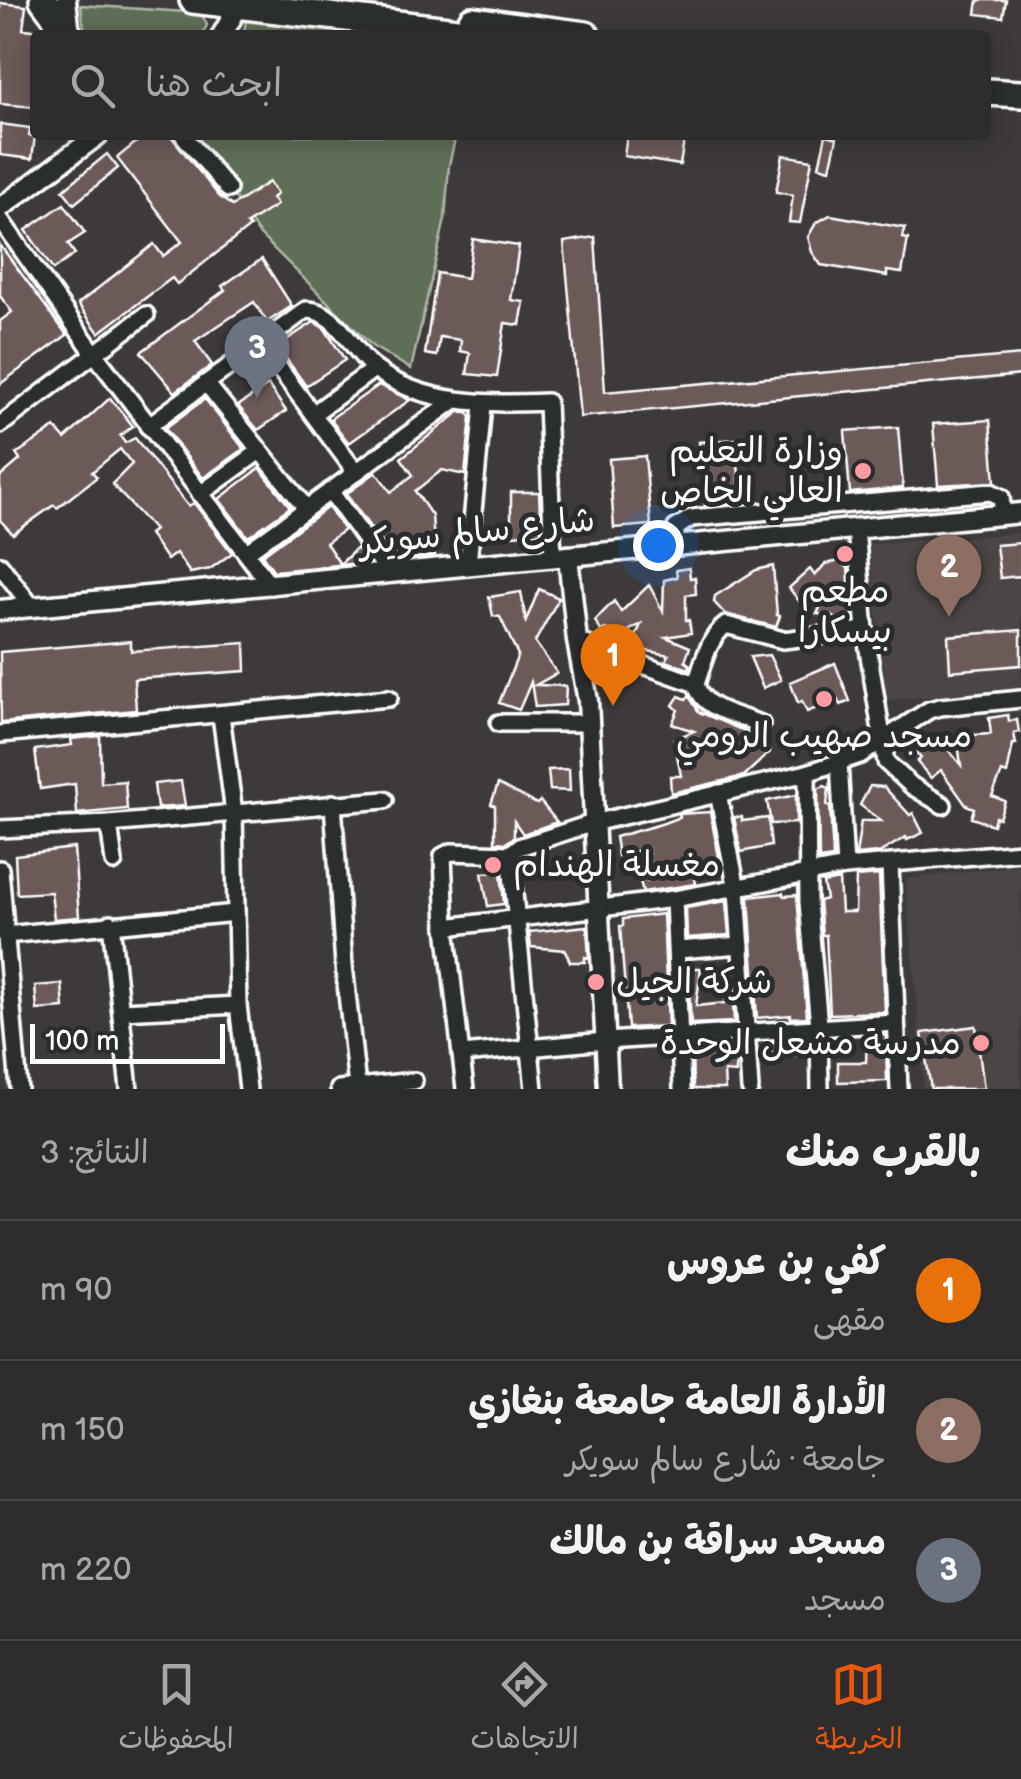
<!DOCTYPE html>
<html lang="ar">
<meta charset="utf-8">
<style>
body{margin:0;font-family:"Balsamiq Sans","Playpen Sans Arabic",sans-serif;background:#3a3838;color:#f1f3f6;direction:rtl}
.scale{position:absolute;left:30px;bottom:25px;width:195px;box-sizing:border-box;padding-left:10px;border:5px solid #fff;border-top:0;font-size:28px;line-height:35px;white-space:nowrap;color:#fff;-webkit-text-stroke:8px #2a2d2e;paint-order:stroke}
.you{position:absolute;left:658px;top:545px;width:35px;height:35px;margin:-25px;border:8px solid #fff;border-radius:50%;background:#1a73e8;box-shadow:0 0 0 15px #1a73e833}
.badge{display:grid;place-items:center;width:65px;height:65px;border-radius:50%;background:#ea580c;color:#fff;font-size:32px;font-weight:700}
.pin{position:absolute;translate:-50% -82px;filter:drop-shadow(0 2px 5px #0008)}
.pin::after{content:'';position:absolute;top:52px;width:35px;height:30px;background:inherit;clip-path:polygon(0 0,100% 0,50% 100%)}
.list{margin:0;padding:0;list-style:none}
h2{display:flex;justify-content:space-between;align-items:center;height:130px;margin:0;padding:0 40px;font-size:42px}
h2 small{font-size:32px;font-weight:400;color:#a7a7a9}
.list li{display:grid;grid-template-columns:65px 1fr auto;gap:30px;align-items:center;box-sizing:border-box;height:140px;padding:0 40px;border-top:2px solid #494848}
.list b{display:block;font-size:38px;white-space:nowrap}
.list p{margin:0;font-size:32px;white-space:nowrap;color:#a7a7a9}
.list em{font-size:32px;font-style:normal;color:#a7a7a9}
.icon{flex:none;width:55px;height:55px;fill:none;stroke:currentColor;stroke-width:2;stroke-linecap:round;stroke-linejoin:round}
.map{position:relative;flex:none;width:1021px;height:1089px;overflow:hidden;direction:ltr}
.search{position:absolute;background:#2e2c2c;box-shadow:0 5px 25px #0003;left:30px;right:30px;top:30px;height:110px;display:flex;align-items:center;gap:25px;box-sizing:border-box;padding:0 35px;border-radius:10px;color:#a7a7a9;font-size:38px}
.sheet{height:550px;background:#2e2c2c}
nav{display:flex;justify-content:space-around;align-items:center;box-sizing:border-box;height:140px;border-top:2px solid #494848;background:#2e2c2c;font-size:28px;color:#a7a7a9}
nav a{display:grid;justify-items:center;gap:5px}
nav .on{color:#ea580c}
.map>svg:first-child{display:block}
.built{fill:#4c4444}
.green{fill:#5f6e56;stroke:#afb6aa;stroke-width:2.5}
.building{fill:#6c5a59;stroke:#fff;stroke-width:2.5}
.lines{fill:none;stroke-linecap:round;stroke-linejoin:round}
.minor-casing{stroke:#fff;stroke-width:22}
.tertiary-casing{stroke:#fff;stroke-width:25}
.trunk-casing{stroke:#fff;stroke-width:32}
.minor{stroke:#2a2d2e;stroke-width:15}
.tertiary{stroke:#2a2d2e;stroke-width:18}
.trunk{stroke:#2a2d2e;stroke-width:25}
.poi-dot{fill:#ff9aa2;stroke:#2a2d2e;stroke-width:4}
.labels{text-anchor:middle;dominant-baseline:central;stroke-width:10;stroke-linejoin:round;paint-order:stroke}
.poi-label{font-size:35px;fill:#fff;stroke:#2a2d2e;text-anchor:end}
.street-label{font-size:35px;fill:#fff;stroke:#2a2d2e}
</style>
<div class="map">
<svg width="1021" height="1089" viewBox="0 0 1021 1089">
<rect width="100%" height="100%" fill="#3e3a3b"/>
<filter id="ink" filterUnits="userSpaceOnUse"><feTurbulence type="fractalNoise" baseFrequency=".01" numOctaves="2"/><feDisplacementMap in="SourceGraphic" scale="20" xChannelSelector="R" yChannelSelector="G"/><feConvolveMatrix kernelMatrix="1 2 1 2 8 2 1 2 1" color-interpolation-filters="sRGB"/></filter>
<g filter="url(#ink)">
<!-- built -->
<g class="built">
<path d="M 1021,533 L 1021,689 L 887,700 L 869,544 Z"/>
<path d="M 1021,865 L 1021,1089 L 924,1089 L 906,879 Z"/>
</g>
<!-- green -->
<g class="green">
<path d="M 81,5 L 201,13 L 207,25 L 202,35 L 85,35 Z"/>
<path d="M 247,17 L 377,35 L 243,35 Z"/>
<path d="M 195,135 L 456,135 L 449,165 L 445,219 L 411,369 L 372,346 L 258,233 Z"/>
</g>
<!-- building -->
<g class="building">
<path d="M 978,0 L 1006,0 L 1003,17 L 976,14 Z"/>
<path d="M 0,3 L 26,6 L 23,29 L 35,30 L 35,107 L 0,104 Z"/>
<path d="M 0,124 L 30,128 L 29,136 L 35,136 L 32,159 L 0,155 Z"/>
<path d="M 145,135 L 170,135 L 219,196 L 232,206 L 269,182 L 277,194 L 272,198 L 277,205 L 247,224 L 250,227 L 177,284 L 172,278 L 99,333 L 78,304 L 154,244 L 163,256 L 182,242 L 117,158 Z"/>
<path d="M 627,135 L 685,135 L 680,165 L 624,156 Z"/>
<path d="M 826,135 L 837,138 L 830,169 L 819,166 Z"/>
<path d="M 107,154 L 118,168 L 74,204 L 63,190 Z"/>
<path d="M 783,155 L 812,160 L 800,223 L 789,222 L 793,195 L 776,192 Z"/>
<path d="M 64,204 L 85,233 L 68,244 L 75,254 L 53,270 L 26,230 Z"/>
<path d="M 830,215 L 905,228 L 903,238 L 908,239 L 902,273 L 887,271 L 887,276 L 821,265 L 812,252 L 808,237 L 816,223 Z"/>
<path d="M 595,237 L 605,392 L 1021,355 L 1021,375 L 580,417 L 564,242 Z"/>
<path d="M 473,239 L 519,246 L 511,300 L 524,302 L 520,325 L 505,323 L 497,377 L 467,374 L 470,353 L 460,351 L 461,340 L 440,337 L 437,356 L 425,354 L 437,273 L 467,278 Z"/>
<path d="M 0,245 L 67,335 L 0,384 L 0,321 L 12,312 L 0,296 Z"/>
<path d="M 262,259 L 292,306 L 267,322 L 254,302 L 195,341 L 212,365 L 175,392 L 141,352 L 225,290 L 222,286 Z"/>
<path d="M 314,322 L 325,329 L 345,360 L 306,386 L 277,346 Z"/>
<path d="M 268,385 L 286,411 L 258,430 L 238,406 Z"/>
<path d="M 379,385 L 410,400 L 349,443 L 330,419 Z"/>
<path d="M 110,398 L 133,426 L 120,436 L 125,443 L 135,438 L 188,506 L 194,503 L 232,553 L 210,569 L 190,573 L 176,553 L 167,560 L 149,534 L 154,530 L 112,484 L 132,464 L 120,449 L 92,472 L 97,477 L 57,508 L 54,505 L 13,534 L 0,520 L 0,477 L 20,460 L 16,454 L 55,428 L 65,439 Z"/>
<path d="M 205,399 L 244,449 L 203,478 L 165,428 Z"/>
<path d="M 459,412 L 467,412 L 471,417 L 465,475 L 442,470 L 415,491 L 432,516 L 435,556 L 394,560 L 346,494 L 376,472 L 391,492 L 413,475 L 401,458 Z"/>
<path d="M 990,420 L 995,482 L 938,485 L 933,424 Z"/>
<path d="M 898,427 L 903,488 L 850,493 L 845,431 Z"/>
<path d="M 736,439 L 741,502 L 705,506 L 699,442 Z"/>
<path d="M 645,456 L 651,525 L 614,528 L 609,459 Z"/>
<path d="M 260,468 L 290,507 L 248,537 L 219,499 Z"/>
<path d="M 511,492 L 539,492 L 541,533 L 511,535 Z"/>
<path d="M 328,507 L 344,530 L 326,543 L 340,564 L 357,548 L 365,559 L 360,563 L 274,571 L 262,555 Z"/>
<path d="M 1021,543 L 1021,576 L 1000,578 L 996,545 Z"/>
<path d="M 840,561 L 848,568 L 850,594 L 833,597 L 852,607 L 853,620 L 840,622 L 832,616 L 817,614 L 828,591 L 803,606 L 789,588 L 810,569 L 815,576 L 825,564 Z"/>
<path d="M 773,566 L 777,615 L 780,616 L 776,627 L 725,614 L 714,602 L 715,596 L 756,570 Z"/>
<path d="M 689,568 L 690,578 L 695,577 L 696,594 L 686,595 L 686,620 L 689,620 L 691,633 L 666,637 L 690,647 L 685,661 L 690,665 L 689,669 L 666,661 L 669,655 L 631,648 L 641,624 L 614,639 L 606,629 L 601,631 L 595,621 L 603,612 L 614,601 L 621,612 L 649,585 L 663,611 L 664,580 L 677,577 L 676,570 Z"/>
<path d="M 539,589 L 559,598 L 535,642 L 557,673 L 536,685 L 566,686 L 565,705 L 535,707 L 531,682 L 519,710 L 499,703 L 518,655 L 500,617 L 493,616 L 489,597 L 521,592 L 526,621 Z"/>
<path d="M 1021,630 L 1021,665 L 950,671 L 948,636 Z"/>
<path d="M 131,641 L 131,651 L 245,643 L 246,671 L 134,679 L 136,710 L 1,723 L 0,652 Z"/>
<path d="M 769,655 L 781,680 L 763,688 L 750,657 Z"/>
<path d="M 835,663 L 850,701 L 841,705 L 838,700 L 807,712 L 802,701 L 798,703 L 790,682 Z"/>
<path d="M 679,696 L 686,699 L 689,696 L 699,712 L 749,733 L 756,743 L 761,740 L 770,752 L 744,776 L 671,793 L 670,776 L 681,776 L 674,739 L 694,731 L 672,724 L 678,710 L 673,705 Z"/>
<path d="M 1008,715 L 1009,721 L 1017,720 L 1019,732 L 1014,733 L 1016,744 L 1013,744 L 1007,774 L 1002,772 L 992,796 L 1005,801 L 999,818 L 995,817 L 993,825 L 971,818 L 974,808 L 966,805 L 941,770 L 931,778 L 917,762 L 921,758 L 915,752 L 924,744 L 927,748 L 941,741 L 961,765 L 957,736 L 991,734 L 989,718 Z"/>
<path d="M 100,736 L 101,783 L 125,781 L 127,809 L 77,814 L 75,784 L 40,789 L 35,750 L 72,745 L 71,739 Z"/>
<path d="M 569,769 L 570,791 L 550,790 L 548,770 Z"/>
<path d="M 181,781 L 185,806 L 157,808 L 154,784 Z"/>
<path d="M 498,784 L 537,804 L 540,801 L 557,822 L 523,834 L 514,821 L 514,837 L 506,843 L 495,842 L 495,806 L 491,804 Z"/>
<path d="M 824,786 L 829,788 L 827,805 L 830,806 L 833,858 L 819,860 L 818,789 Z"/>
<path d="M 870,786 L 884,787 L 910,815 L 913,813 L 923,833 L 907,840 L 906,837 L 879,853 L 856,855 L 861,821 L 881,821 L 860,805 Z"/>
<path d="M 796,795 L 796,823 L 771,824 L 767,801 Z"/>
<path d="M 710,812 L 719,857 L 712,859 L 713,871 L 694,873 L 696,884 L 643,892 L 640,881 L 651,880 L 648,848 L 618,856 L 615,837 L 661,824 L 680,817 L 679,814 Z"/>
<path d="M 734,817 L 742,817 L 742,821 L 768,818 L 771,846 L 741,852 Z"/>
<path d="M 74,848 L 79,917 L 54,919 L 51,892 L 17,894 L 15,855 Z"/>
<path d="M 501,872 L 504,904 L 488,906 L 482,873 Z"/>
<path d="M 879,875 L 885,1012 L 830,1014 L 826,935 L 822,935 L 819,901 L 826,899 L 823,883 L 839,880 L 841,912 L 855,912 L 856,877 Z"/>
<path d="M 783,893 L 784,896 L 797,895 L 807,1017 L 791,1018 L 791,1015 L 757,1018 L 749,897 Z"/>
<path d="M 726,901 L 729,935 L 687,938 L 686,908 Z"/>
<path d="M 663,914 L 668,1026 L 628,1028 L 620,926 L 623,926 L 623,919 Z"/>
<path d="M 587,926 L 589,958 L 585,957 L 585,962 L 570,962 L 565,950 L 531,947 L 529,932 Z"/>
<path d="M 688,968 L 701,968 L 696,1006 L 726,1003 L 725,989 L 732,988 L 734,1022 L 691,1024 Z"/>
<path d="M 62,984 L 64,1008 L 37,1010 L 35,986 Z"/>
<path d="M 976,1026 L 984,1089 L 931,1089 L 922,1033 Z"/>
<path d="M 886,1035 L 887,1081 L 838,1082 L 838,1062 L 866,1062 L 867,1036 Z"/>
<path d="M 797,1040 L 798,1055 L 772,1057 L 771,1042 Z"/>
<path d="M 692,1047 L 736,1048 L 736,1073 L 724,1072 L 725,1089 L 693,1089 Z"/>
</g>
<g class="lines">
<!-- minor casing -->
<g class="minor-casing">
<g id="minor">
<path d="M 183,135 L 228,189"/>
<path d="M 0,219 L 94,353 L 271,586"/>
<path d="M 261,344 L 355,471"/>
<path d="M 206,383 L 306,508"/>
<path d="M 313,414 L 374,369"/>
<path d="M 0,425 L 146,315"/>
<path d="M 148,426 L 306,310 C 337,309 353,353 375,369 C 424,406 490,404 547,402 L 553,558"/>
<path d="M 330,491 L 390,574"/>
<path d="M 200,494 L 260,451"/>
<path d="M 856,529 L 865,630 L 886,762 L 912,786 L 943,805"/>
<path d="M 676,544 L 676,528 L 691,518 L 991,492 L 1001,497 L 1003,515"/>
<path d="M 247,552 L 455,400"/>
<path d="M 0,565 L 32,607"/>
<path d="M 468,565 L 483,405"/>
<path d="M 577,641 L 696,684 C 702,710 738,715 761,724"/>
<path d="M 696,684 C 703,664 708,638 726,625 L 783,640 L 865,630"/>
<path d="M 221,715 L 234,813 L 238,1005 L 248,1089"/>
<path d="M 499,723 L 589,723"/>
<path d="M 0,734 L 389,698"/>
<path d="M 839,762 L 845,867"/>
<path d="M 807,773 L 808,902 L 819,1026 L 820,1089"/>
<path d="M 718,793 L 737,889 L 750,1089"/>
<path d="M 333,803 L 344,965 L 357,1087"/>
<path d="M 109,824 L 114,862"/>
<path d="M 0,829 L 109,824 L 385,800"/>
<path d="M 890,864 L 899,1089"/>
<path d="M 0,869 L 19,1089"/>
<path d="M 674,899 L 682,1089"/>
<path d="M 111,923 L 129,1089"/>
<path d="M 446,927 L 443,856 L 451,852 L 510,854"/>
<path d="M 5,935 L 236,913"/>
<path d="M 678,950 L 741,945"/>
<path d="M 122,1011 L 238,1005"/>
<path d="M 462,1054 L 605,1041 L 896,1023"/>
<path d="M 339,1089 L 414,1081"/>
<path d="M 465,1089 L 446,927 L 674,899 L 845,867 L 1021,852"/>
<path d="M 534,1089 L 510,854 L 519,847 L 593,823 L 807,773 L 860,755 L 929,710 L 940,707 L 1021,699"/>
</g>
</g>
<!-- tertiary casing -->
<g class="tertiary-casing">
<g id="tertiary">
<path d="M 66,0 L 70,34"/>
<path d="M 222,35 L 242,0"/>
<path d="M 0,208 L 98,135"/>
<path d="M 568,556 L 577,641 L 588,701 L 608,1089"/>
<path d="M 0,610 L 1021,513"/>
</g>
</g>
<!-- trunk casing -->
<g class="trunk-casing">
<g id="trunk">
<path d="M 43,0 L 69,35"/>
<path d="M 193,0 L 491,35"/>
<path d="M 472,20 L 586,35"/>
<path d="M 986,92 L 1021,94"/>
</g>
</g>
<!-- minor -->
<use href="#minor" class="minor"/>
<!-- tertiary -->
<use href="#tertiary" class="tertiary"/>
<!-- trunk -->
<use href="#trunk" class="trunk"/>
</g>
</g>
<!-- markers -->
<g class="poi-dot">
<circle cx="863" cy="471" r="10"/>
<circle cx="845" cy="554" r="10"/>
<circle cx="824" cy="699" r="10"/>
<circle cx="493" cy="865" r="10"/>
<circle cx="596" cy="982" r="10"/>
<circle cx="981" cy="1043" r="10"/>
</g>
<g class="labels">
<!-- poi labels -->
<g class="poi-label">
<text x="843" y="451">وزارة التعليم<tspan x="843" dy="40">العالي الخاص</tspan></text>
<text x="845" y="591" text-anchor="middle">مطعم<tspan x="845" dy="40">بيسكارا</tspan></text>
<text x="824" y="736" text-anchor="middle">مسجد صهيب الرومي</text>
<text x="513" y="865" text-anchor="start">مغسلة الهندام</text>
<text x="616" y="982" text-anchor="start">شركة الجيل</text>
<text x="961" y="1043">مدرسة مشعل الوحدة</text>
</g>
<!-- street labels -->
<g class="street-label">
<text transform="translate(477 532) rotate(-6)">شارع سالم سويكر</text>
</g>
</g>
</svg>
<div class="scale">100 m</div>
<div class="you"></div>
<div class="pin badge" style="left:613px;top:706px;background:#e8710a">1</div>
<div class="pin badge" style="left:949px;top:617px;background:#8d6e63">2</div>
<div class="pin badge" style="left:257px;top:398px;background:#6b7280">3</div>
<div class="search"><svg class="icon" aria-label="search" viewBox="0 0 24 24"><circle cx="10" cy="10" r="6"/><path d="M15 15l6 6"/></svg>ابحث هنا</div>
</div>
<section class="sheet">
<h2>بالقرب منك<small>النتائج: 3</small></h2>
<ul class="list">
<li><span class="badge" style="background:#e8710a">1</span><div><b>كفي بن عروس</b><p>مقهى</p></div><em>90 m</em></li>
<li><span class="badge" style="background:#8d6e63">2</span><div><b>الأدارة العامة جامعة بنغازي</b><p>جامعة · شارع سالم سويكر</p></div><em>150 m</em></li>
<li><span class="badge" style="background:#6b7280">3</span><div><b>مسجد سراقة بن مالك</b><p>مسجد</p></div><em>220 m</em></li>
</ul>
</section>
<nav>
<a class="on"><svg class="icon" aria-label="map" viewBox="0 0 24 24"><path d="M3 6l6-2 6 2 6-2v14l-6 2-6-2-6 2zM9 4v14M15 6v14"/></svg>الخريطة</a>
<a><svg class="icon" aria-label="directions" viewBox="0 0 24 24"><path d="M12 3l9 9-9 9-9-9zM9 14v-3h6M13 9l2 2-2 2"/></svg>الاتجاهات</a>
<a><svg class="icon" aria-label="saved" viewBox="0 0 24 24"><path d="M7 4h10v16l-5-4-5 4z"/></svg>المحفوظات</a>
</nav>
